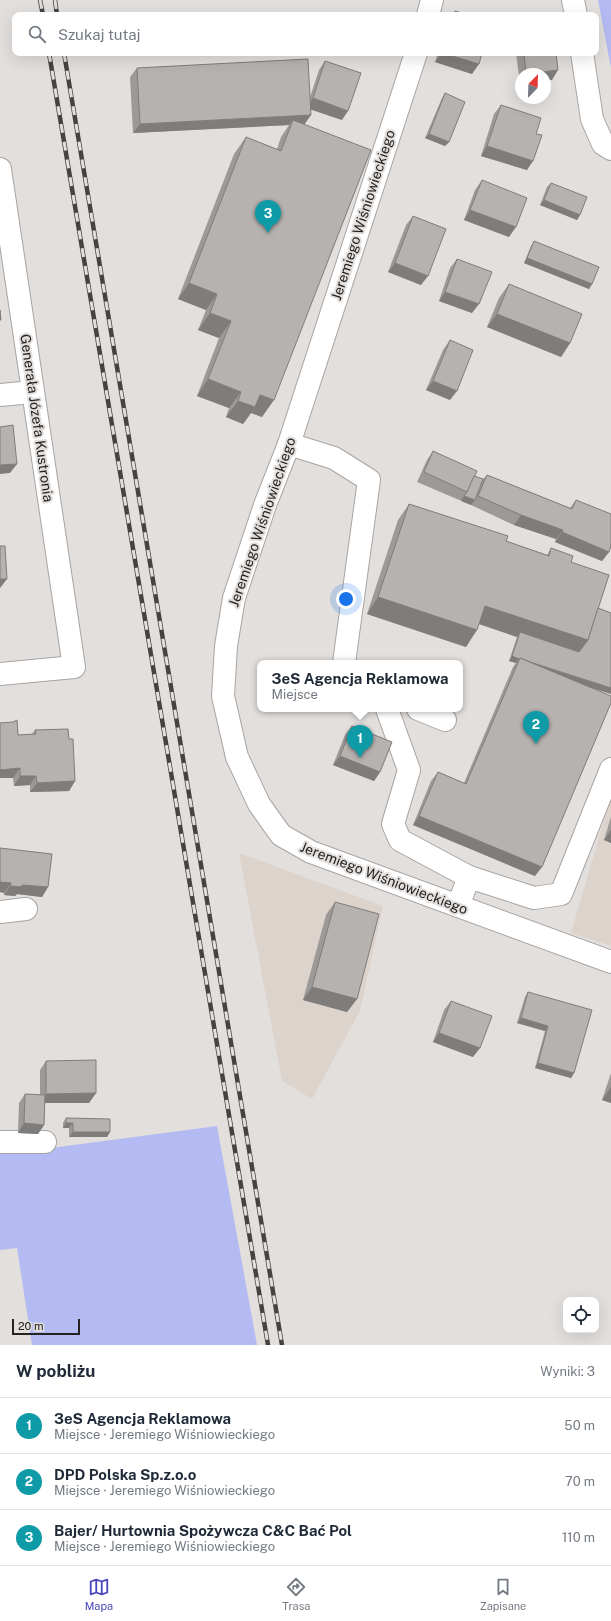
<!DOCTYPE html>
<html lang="pl">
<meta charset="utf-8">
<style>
body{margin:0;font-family:"Public Sans",sans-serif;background:#f6f6f7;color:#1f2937}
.controls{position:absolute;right:12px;bottom:12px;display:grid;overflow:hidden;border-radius:8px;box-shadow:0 4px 16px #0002}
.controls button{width:36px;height:36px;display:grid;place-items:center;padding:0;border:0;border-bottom:1px solid #e0e1e3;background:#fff;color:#1f2937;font:20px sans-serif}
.compass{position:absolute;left:515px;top:68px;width:36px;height:36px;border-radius:50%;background:#fff;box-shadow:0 4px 16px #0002;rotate:23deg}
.scale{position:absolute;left:12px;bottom:10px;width:68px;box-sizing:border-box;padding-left:4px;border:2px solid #242322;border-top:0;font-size:11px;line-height:14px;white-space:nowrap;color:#242322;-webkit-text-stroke:3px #e2dfdd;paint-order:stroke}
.you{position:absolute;left:346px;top:599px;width:14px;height:14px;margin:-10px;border:3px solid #fff;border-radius:50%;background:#1a73e8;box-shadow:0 0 0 6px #1a73e833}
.badge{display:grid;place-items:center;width:26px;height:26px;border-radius:50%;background:#4a47bd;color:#fff;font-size:13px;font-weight:700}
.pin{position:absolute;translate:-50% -33px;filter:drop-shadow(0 1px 2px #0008)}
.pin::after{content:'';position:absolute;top:21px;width:14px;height:12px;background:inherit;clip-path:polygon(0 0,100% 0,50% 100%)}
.popup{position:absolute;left:257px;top:660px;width:206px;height:52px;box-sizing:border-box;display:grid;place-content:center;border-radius:8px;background:#fff;filter:drop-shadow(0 1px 3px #0005);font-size:13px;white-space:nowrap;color:#747a83}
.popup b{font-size:15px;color:#1f2937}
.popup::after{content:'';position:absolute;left:50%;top:100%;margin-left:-8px;border:8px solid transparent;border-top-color:#fff}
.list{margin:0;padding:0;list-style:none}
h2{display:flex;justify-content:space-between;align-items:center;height:52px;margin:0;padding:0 16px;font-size:17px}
h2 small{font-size:13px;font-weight:400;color:#747a83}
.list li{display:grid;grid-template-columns:26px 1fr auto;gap:12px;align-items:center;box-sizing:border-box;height:56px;padding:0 16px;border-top:1px solid #e0e1e3}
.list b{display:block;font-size:15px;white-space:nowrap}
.list p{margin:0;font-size:13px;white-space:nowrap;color:#747a83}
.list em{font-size:13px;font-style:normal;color:#747a83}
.icon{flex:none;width:22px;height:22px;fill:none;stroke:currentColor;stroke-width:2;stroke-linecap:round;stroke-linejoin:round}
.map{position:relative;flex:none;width:611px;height:1345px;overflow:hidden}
.search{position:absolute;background:#fff;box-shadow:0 4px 16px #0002;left:12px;right:12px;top:12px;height:44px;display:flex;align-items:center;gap:10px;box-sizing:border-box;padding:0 14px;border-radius:8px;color:#747a83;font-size:15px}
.sheet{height:220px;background:#fff}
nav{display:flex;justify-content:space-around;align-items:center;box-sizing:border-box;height:56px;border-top:1px solid #e0e1e3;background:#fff;font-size:11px;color:#747a83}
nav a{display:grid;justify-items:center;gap:2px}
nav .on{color:#4a47bd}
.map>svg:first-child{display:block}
.built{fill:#ddd3cd}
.green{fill:#b3bbf2}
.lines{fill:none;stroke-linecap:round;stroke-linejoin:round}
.minor-casing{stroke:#a7a4a3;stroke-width:24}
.minor{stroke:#fff;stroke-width:22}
.rail-casing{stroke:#454342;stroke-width:4.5}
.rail{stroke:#e2dfdd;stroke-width:3;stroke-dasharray:9;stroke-linecap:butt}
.wall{fill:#9c9997}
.shaded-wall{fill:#7f7d7b}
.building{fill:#b5b2b0;stroke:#7f7d7b}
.labels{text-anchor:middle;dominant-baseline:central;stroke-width:4;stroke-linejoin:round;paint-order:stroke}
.street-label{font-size:14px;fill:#242322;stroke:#e2dfdd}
</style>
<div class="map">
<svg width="611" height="1345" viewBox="0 0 611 1345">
<rect width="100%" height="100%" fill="#e2dfdd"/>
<!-- built -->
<g class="built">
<path d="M 611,796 L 611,946 L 571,933 Z"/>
<path d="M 239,853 L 383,906 L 360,1011 L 312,1099 L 282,1081 Z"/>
</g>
<!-- green -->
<g class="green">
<path d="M 598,0 L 611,0 L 611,68 Z"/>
<path d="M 217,1126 L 257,1345 L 32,1345 L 17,1248 L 0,1250 L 0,1150 L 36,1150 Z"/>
</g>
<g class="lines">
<!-- minor casing -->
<g class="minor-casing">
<g id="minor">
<path d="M 573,0 L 576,15"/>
<path d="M 428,15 L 432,0"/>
<path d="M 416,53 L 289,444 L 265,505 L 234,598 L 226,646 L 223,696 L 237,757 L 259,804 L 281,835 L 311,852 L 611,962"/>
<path d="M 582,53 L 592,119 L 603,144 L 611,149"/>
<path d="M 0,169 L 74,667 L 0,674"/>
<path d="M 0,395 L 33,392"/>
<path d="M 289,444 L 334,458 L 369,480 L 344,663"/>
<path d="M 387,709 L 409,770 L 393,824 L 400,840 L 469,877 L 458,906"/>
<path d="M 418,709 L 445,720"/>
<path d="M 469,877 L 534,898 L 561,894 L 611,769"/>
<path d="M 0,912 L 26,909"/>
<path d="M 0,1142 L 45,1142"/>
</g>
</g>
<!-- minor -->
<use href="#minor" class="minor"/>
<!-- rail casing -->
<g class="rail-casing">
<g id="rail">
<path d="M 40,0 L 43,15"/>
<path d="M 55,0 L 57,15"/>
<path d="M 49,53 L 268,1345"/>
<path d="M 64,53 L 282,1345"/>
</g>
</g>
<!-- rail -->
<use href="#rail" class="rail"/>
</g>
<!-- wall -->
<g class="wall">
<path d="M 438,53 L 482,53 L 472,74 L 435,62 Z"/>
<path d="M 516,53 L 556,53 L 552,80 L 545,80 L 545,74 L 521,74 L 521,84 L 520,84 Z"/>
<path d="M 325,61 L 342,120 L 311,109 L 311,115 L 304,124 L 262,417 L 251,413 L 243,424 L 226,417 L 229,408 L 197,396 L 219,338 L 198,330 L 206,310 L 178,299 L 234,154 L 246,137 L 277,149 L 281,137 L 289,125 L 133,133 L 130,77 L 137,68 L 310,97 L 319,70 Z"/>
<path d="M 445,93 L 449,142 L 445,146 L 425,138 L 442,98 Z"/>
<path d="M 501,105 L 536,134 L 527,170 L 481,156 L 494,114 Z"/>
<path d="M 482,180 L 509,237 L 464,220 L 475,190 Z"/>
<path d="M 551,183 L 580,215 L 577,220 L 540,205 L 547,187 Z"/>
<path d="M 413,216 L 421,285 L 388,272 L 406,225 Z"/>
<path d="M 534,241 L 592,284 L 589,289 L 524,263 L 531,246 Z"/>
<path d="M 457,259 L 472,313 L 439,301 L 450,268 Z"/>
<path d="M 509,284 L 570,343 L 561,357 L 487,327 L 499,298 Z"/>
<path d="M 450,340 L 450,400 L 426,390 L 443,350 Z"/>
<path d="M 433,451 L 474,476 L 483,479 L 487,475 L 570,508 L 576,500 L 609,552 L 602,561 L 555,542 L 556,539 L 514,525 L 471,505 L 417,482 L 427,460 Z"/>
<path d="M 409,504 L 506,541 L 547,555 L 551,548 L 571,562 L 598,608 L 611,613 L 611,694 L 593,688 L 535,876 L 413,825 L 431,781 L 438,772 L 464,783 L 513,667 L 516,663 L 509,661 L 517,637 L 479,624 L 466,647 L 367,614 L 398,520 Z"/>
<path d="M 0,723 L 18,735 L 32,734 L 35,730 L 69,739 L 75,781 L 69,791 L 30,792 L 30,785 L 14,786 L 13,778 L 0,778 Z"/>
<path d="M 352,726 L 380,772 L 374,781 L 333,765 L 345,735 Z"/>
<path d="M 611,817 L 611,843 L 604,840 Z"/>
<path d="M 0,848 L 48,887 L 42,897 L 17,894 L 15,896 L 4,895 L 4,893 L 0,892 Z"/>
<path d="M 335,902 L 357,999 L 347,1012 L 303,1000 L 326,915 Z"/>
<path d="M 528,992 L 574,1073 L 571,1078 L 535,1068 L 545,1031 L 517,1023 L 525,997 Z"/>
<path d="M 451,1001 L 473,1057 L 433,1042 L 444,1010 Z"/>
<path d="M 46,1061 L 96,1093 L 89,1103 L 45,1103 L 44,1125 L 38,1134 L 18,1133 L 19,1103 L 25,1094 L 40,1095 L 40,1070 Z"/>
<path d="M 611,1073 L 611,1103 L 602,1100 Z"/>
<path d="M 66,1118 L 110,1132 L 107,1137 L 69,1137 L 69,1128 L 63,1128 L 63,1123 Z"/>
</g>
<!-- shaded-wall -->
<g class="shaded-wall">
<path d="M 442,53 L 479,64 L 472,74 L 435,62 Z"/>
<path d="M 558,70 L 552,80 L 545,80 L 545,74 L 530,74 Z"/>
<path d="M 313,98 L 348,111 L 342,120 L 306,108 Z"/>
<path d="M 311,115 L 304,125 L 293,120 L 289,125 L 133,133 L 140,124 Z"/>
<path d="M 429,134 L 449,142 L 445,146 L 425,138 Z"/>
<path d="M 487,146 L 533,161 L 527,170 L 481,156 Z"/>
<path d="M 544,200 L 580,215 L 577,220 L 540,205 Z"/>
<path d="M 470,210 L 516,227 L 509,237 L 464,220 Z"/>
<path d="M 527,258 L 592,284 L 589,289 L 524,263 Z"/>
<path d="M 395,263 L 428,276 L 421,285 L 388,272 Z"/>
<path d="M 189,283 L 217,294 L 206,310 L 178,299 Z"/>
<path d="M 445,292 L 479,304 L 472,313 L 439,301 Z"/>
<path d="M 210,313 L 231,321 L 219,338 L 198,330 Z"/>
<path d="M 497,314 L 570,343 L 561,357 L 487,327 Z"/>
<path d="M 208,379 L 241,392 L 229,408 L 197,396 Z"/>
<path d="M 433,381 L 457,391 L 450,400 L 426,390 Z"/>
<path d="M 260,395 L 274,400 L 262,417 L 251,413 L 243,424 L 226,417 L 238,401 Z"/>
<path d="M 17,464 L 10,473 L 0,474 L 0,465 Z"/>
<path d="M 464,496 L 475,500 L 471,505 L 461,501 Z"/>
<path d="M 521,515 L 563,530 L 556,539 L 514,525 Z"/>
<path d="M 562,532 L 609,552 L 602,561 L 555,542 Z"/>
<path d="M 0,579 L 7,579 L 0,588 Z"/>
<path d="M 378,597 L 477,630 L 466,647 L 367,614 Z"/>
<path d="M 485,606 L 588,640 L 576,656 L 520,632 L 517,637 L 473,622 Z"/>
<path d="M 512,656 L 519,658 L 516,663 L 509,661 Z"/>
<path d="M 519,659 L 611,688 L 611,694 L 517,664 Z"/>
<path d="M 340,756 L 380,772 L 374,781 L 333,765 Z"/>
<path d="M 20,768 L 13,778 L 0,778 L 0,770 Z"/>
<path d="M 20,776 L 36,776 L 30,785 L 14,786 Z"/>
<path d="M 75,781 L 69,791 L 30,792 L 37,783 Z"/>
<path d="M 419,816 L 542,867 L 535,876 L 413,825 Z"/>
<path d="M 611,830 L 611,843 L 604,840 Z"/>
<path d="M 0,882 L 11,883 L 4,893 L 0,892 Z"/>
<path d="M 22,885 L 48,887 L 42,897 L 17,894 L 15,896 L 4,895 L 10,886 Z"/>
<path d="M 312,987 L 357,999 L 347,1012 L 303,1000 Z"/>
<path d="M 521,1018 L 548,1026 L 545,1031 L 517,1023 Z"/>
<path d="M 439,1033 L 480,1048 L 473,1057 L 433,1042 Z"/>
<path d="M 538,1063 L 574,1073 L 571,1078 L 535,1068 Z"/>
<path d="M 611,1087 L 611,1103 L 602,1100 Z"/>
<path d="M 96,1093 L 89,1103 L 40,1103 L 46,1094 Z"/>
<path d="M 24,1123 L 44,1125 L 38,1134 L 18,1133 Z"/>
<path d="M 66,1123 L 73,1123 L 69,1128 L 63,1128 Z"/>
<path d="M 73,1132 L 110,1132 L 107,1137 L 69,1137 Z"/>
</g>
<!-- building -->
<g class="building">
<path d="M 455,11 L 468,15 L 454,15 Z"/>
<path d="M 374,13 L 374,15 L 336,15 L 336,14 Z"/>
<path d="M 442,53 L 482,53 L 479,64 Z"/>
<path d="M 524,53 L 556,53 L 558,70 L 526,74 Z"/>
<path d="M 308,59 L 311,115 L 140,124 L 137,68 Z"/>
<path d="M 325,61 L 361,73 L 348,111 L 313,98 Z"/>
<path d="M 445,93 L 465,102 L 449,142 L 429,134 Z"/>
<path d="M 501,105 L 541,118 L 536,134 L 542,135 L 533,161 L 487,146 Z"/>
<path d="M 293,120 L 371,150 L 274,400 L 260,395 L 255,407 L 238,401 L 241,392 L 208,379 L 231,321 L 210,313 L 217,294 L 189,283 L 246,137 L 281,151 Z"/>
<path d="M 482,180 L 527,198 L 516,227 L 470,210 Z"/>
<path d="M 551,183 L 587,197 L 580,215 L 544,200 Z"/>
<path d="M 413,216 L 446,229 L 428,276 L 395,263 Z"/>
<path d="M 534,241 L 599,267 L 592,284 L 527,258 Z"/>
<path d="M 457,259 L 492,272 L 479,304 L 445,292 Z"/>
<path d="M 509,284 L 582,314 L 570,343 L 497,314 Z"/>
<path d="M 0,310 L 1,320 L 0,320 Z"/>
<path d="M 450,340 L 473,350 L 457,391 L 433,381 Z"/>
<path d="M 13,425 L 17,464 L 0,465 L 0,427 Z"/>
<path d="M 433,451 L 477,471 L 467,492 L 424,472 Z"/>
<path d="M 487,475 L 572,509 L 576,500 L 611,514 L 611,546 L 609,552 L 562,532 L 563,530 L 521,515 L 478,496 Z"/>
<path d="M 474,476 L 483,479 L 475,500 L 464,496 L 467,492 Z"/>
<path d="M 409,504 L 508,536 L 506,541 L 549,556 L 551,548 L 573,556 L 571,562 L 609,575 L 588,640 L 485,606 L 477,630 L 378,597 Z"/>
<path d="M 0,546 L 5,546 L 7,579 L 0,579 Z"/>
<path d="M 598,608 L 611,613 L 611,688 L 530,662 L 520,658 L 519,659 L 512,656 L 520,632 L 579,652 L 588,640 Z"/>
<path d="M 520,658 L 611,696 L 611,703 L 542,867 L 419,816 L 438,772 L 466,784 Z"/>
<path d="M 17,720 L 18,735 L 36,734 L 35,730 L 68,729 L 69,739 L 73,739 L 75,781 L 37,783 L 36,776 L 20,776 L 20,768 L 0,770 L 0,723 L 13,722 Z"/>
<path d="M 352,726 L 392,742 L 380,772 L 340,756 Z"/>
<path d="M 0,848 L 52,854 L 48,887 L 22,885 L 22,887 L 10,886 L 11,883 L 0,882 Z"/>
<path d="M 335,902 L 379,914 L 357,999 L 312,987 Z"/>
<path d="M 528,992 L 592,1010 L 574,1073 L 538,1063 L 548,1026 L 521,1018 Z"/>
<path d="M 451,1001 L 492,1016 L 480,1048 L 439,1033 Z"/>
<path d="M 96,1060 L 96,1093 L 46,1094 L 46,1061 Z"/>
<path d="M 25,1094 L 45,1095 L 44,1125 L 24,1123 Z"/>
<path d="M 66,1118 L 110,1119 L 110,1132 L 73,1132 L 73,1123 L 66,1123 Z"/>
</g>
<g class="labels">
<!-- street labels -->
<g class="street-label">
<text transform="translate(363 215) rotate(-72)">Jeremiego Wiśniowieckiego</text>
<text transform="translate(37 418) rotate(82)">Generała Józefa Kustronia</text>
<text transform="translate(262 522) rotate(-71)">Jeremiego Wiśniowieckiego</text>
<text transform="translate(384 878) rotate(21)">Jeremiego Wiśniowieckiego</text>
</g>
</g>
</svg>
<div class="controls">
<button><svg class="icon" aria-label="locate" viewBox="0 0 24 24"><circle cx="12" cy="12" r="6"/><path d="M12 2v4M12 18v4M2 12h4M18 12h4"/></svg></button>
</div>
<svg class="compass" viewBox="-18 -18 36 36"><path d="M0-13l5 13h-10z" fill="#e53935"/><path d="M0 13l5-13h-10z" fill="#747a83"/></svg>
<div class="scale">20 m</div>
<div class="you"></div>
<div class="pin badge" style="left:360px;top:758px;background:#0f9aa8">1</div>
<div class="popup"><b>3eS Agencja Reklamowa</b>Miejsce</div>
<div class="pin badge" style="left:536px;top:744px;background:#0f9aa8">2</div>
<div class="pin badge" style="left:268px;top:233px;background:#0f9aa8">3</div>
<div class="search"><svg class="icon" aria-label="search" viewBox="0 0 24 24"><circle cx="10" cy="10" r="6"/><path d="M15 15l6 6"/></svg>Szukaj tutaj</div>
</div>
<section class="sheet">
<h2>W pobliżu<small>Wyniki: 3</small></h2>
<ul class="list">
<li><span class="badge" style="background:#0f9aa8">1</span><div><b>3eS Agencja Reklamowa</b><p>Miejsce · Jeremiego Wiśniowieckiego</p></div><em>50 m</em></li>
<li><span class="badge" style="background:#0f9aa8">2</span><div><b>DPD Polska Sp.z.o.o</b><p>Miejsce · Jeremiego Wiśniowieckiego</p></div><em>70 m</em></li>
<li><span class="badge" style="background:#0f9aa8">3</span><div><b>Bajer/ Hurtownia Spożywcza C&amp;C Bać Pol</b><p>Miejsce · Jeremiego Wiśniowieckiego</p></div><em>110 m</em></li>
</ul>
</section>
<nav>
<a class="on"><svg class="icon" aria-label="map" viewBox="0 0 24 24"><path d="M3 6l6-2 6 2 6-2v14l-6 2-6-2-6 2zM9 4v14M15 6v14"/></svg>Mapa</a>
<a><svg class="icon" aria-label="directions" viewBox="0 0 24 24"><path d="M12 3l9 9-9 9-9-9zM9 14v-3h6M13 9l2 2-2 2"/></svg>Trasa</a>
<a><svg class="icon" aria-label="saved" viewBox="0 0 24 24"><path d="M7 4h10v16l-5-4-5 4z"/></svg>Zapisane</a>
</nav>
